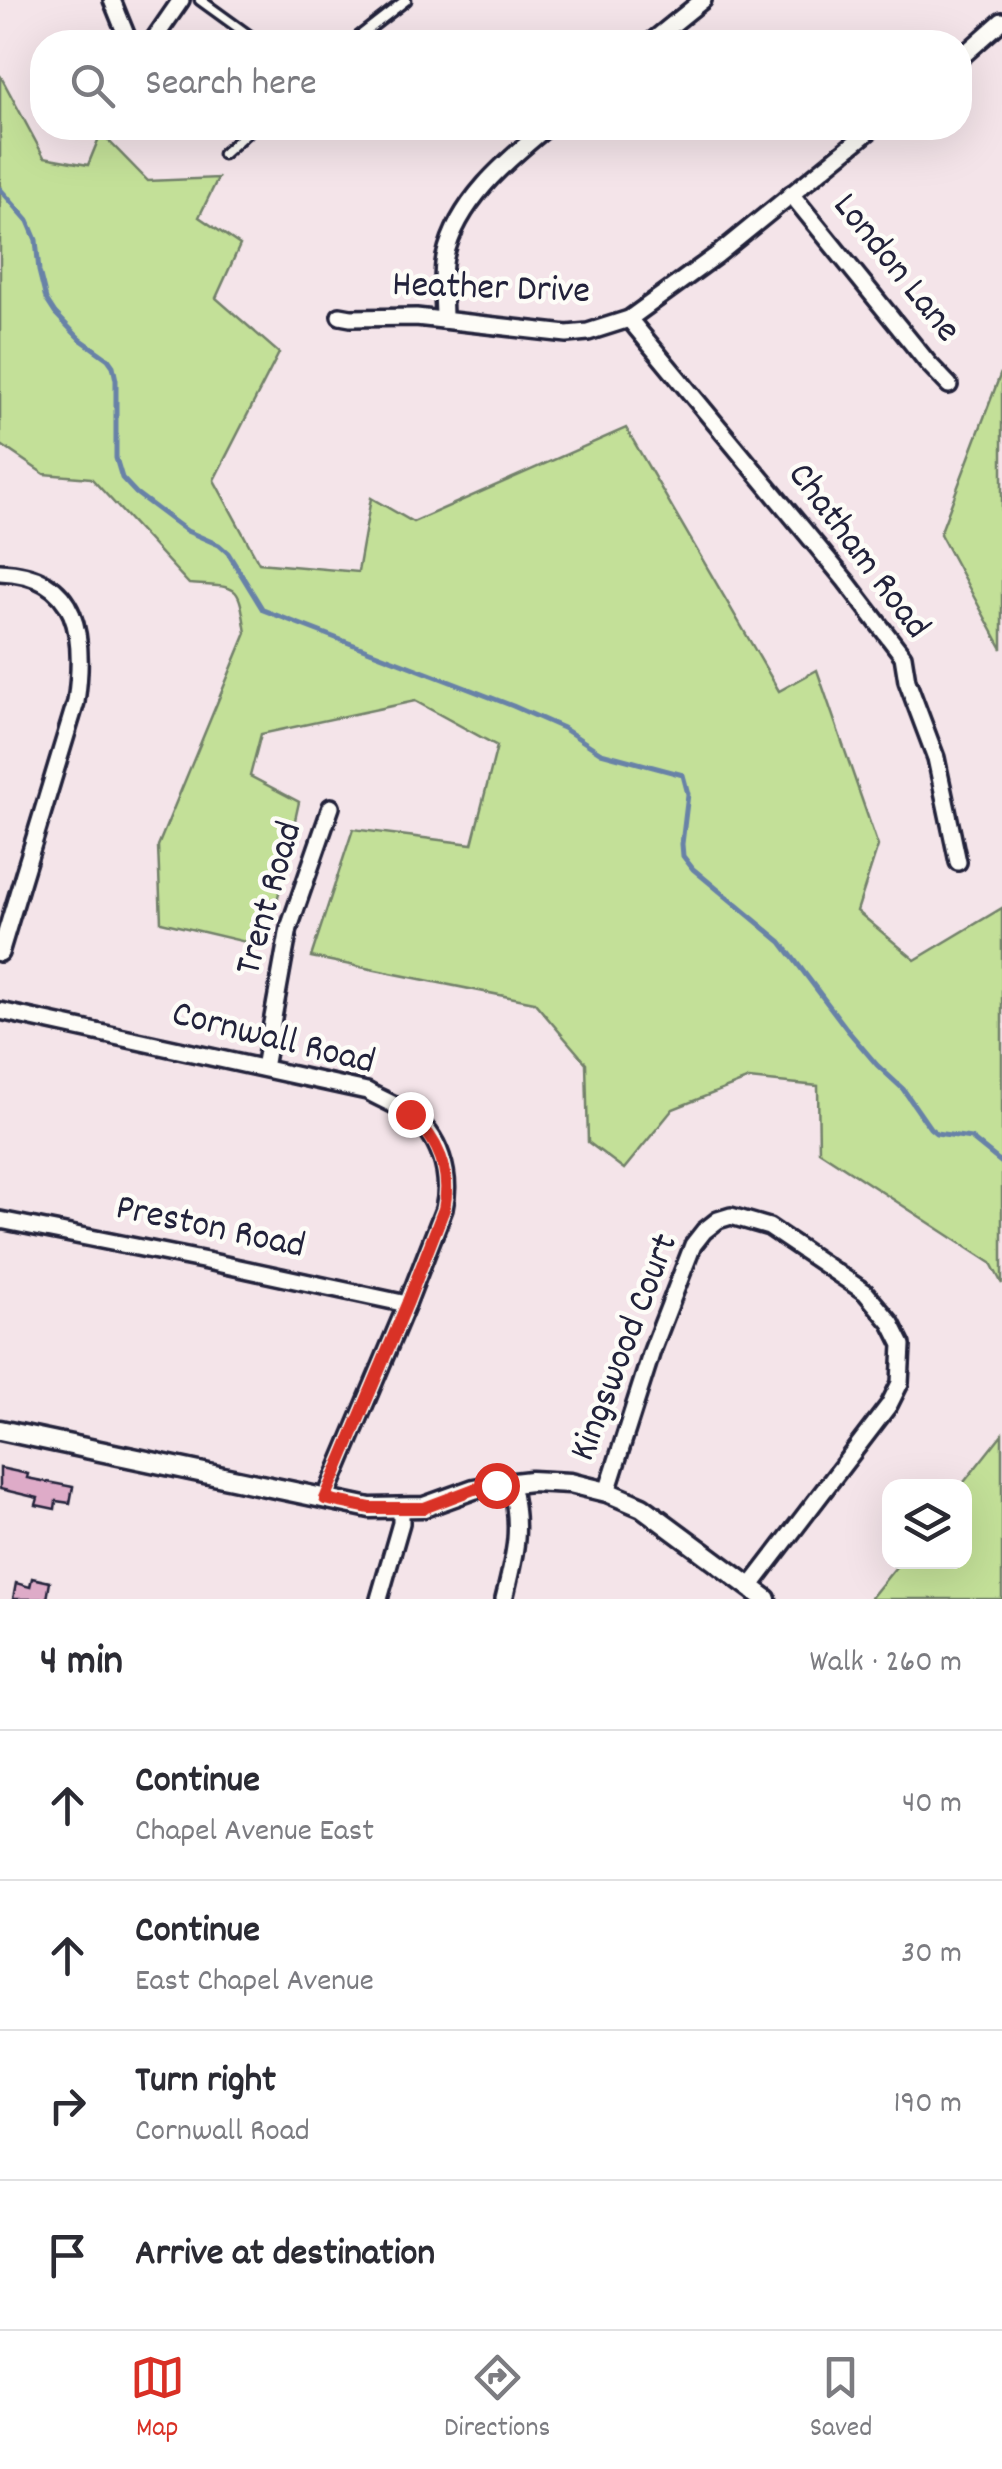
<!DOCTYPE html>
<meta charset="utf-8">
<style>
body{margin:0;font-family:Dekko,sans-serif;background:#f7f7f7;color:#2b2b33}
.controls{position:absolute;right:30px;bottom:30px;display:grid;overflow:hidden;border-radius:20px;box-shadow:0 10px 40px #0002}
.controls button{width:90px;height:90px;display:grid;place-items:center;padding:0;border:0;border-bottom:2px solid #e1e1e2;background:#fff;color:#2b2b33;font:50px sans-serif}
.stop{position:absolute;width:30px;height:30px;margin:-22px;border:8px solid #d93025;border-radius:50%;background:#fff}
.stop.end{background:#d93025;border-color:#fff;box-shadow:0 2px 10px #0008}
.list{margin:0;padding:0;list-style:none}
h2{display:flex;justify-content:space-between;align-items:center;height:130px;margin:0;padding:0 40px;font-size:42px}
h2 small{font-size:32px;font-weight:400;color:#7c7c81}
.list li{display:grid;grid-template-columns:65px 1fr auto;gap:30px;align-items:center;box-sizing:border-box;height:150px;padding:0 40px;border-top:2px solid #e1e1e2}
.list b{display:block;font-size:38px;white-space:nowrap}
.list p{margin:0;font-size:32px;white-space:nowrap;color:#7c7c81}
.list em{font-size:32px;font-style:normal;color:#7c7c81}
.icon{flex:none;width:55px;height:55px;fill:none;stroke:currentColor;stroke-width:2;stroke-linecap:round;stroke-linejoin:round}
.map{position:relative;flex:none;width:1002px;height:1599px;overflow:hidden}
.search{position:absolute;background:#fff;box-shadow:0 10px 40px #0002;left:30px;right:30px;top:30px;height:110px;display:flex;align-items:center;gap:25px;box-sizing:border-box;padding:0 35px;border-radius:40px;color:#7c7c81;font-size:38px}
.sheet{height:730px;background:#fff}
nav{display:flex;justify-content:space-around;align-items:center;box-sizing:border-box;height:140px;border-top:2px solid #e1e1e2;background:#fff;font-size:28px;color:#7c7c81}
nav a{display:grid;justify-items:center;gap:5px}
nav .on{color:#d93025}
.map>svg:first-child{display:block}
.green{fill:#c3e098;stroke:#72816a;stroke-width:2.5}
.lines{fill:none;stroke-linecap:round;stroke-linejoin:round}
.stream{stroke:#6882a7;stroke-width:5}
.building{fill:#deabc8;stroke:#22223b;stroke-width:2.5}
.service-casing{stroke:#22223b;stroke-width:15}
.minor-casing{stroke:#22223b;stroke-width:22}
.tertiary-casing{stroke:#22223b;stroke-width:25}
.service{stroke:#fdfcf7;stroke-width:8}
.minor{stroke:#fdfcf7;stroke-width:15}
.tertiary{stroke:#fdfcf7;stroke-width:18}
.route{stroke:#d93025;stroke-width:12}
.labels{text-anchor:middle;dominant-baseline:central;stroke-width:9;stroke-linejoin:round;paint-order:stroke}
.street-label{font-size:38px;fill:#22223b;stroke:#fdfcf7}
</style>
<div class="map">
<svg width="1002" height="1599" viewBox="0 0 1002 1599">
<rect width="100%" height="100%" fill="#f4e4e9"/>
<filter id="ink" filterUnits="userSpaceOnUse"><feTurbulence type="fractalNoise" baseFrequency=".01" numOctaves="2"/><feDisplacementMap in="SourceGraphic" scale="20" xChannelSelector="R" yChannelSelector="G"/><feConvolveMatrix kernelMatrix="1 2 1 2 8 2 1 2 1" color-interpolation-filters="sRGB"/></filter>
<g filter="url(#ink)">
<!-- green -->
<g class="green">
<path d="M 0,75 L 44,157 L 88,165 L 101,133 L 148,181 L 218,178 L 199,217 L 240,245 L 216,298 L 279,353 L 214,480 L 259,563 L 358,572 L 371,498 L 413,522 L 626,428 L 779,691 L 817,670 L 878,846 L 857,911 L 915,960 L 1002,908 L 1002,1284 L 991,1263 L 819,1151 L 818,1086 L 749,1079 L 673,1109 L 624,1169 L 588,1142 L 586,1063 L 534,1002 L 311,957 L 353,829 L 472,844 L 497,746 L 415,701 L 261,734 L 250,776 L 299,802 L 267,947 L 161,922 L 158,846 L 246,633 C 238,581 240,588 189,584 L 91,478 L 44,474 L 0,444 Z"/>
<path d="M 1002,370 L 1002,649 L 940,534 Z"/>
<path d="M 1002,1434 L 1002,1599 L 870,1599 L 900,1562 L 964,1562 L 964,1486 L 961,1486 Z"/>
</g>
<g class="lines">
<!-- stream -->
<path class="stream" d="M 0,189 L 28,221 L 36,240 L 39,271 L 46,299 L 55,313 L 80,339 L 108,359 L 113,366 L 116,380 L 116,458 L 122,478 L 136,493 L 172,520 L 187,531 L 219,545 L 228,553 L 263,610 L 513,706 L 563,728 L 601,753 L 683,775 L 688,794 L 682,844 L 683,856 L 693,869 L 781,942 L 849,1032 L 877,1065 L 903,1089 L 930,1128 L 936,1133 L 971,1138 L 1002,1163"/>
</g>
<!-- building -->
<g class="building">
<path d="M 0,1468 L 28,1474 L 27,1478 L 73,1487 L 70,1503 L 56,1501 L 55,1509 L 36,1505 L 38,1498 L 0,1489 Z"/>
<path d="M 32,1578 L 50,1582 L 47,1599 L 13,1599 L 16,1583 L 30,1587 Z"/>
</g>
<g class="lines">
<!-- service casing -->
<g class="service-casing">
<g id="service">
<path d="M 200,0 L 258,42"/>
<path d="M 352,42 L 406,0"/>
<path d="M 223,154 L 252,128"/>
</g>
</g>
<!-- minor casing -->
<g class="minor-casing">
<g id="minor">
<path d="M 112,0 L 129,42"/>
<path d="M 152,42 L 181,0"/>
<path d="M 651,42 L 703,0"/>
<path d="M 960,58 L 1002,21"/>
<path d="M 791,194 L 928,363 L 949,385"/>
<path d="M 340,316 L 351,318 L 416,317 L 567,334 L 588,332 L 629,319 L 717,255 L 873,128"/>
<path d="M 629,319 L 845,580 L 903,656 L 907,681 L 936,758 L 958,862"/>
<path d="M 444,320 C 444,300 441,277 445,257 C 457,202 505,162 546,128"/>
<path d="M 0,572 C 81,575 85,639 76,702 L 0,953"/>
<path d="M 0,1011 L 367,1091 C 381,1099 397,1105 410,1114 C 440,1135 452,1175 444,1209 L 407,1304 L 325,1499"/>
<path d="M 264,1068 L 289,928 L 331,807"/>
<path d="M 0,1220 L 207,1261 L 407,1304"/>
<path d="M 607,1492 L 652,1351 L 693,1245 L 704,1231 L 718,1220 L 731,1216 L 769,1227 L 865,1292 L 891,1323 L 902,1345 L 900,1383 L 889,1405 L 750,1587"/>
<path d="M 379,1599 L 401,1523 L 401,1509"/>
<path d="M 504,1599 C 515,1554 522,1530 511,1484"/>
</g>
</g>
<!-- tertiary casing -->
<g class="tertiary-casing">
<path id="tertiary" d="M 0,1430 L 370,1508 L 424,1507 L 474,1489 L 496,1485 L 531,1481 L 570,1483 L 607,1492 L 642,1507 L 766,1599"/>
</g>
<!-- service -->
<use href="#service" class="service"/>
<!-- minor -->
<use href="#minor" class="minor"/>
<!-- tertiary -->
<use href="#tertiary" class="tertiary"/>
</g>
</g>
<g class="lines" filter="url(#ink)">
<!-- route -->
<path class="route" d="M 410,1114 C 438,1139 452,1171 444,1209 L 407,1304 L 325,1499 L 370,1508 L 424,1508 L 474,1489 L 496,1485"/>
</g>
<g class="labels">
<!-- street labels -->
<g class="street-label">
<text transform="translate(895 269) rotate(51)">London Lane</text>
<text transform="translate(491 290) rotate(2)">Heather Drive</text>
<text transform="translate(857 552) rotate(53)">Chatham Road</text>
<text transform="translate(271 899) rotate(-74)">Trent Road</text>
<text transform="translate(273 1040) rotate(14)">Cornwall Road</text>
<text transform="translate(210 1229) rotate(12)">Preston Road</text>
<text transform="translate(626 1348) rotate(-69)">Kingswood Court</text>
</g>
</g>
</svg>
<div class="controls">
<button><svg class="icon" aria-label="layers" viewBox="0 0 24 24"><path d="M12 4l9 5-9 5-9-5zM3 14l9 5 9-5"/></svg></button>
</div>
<div class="stop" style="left:496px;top:1485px"></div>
<div class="stop end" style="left:410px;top:1114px"></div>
<div class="search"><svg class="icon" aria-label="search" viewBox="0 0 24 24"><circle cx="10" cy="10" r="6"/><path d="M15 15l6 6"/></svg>Search here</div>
</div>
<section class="sheet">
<h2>4 min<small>Walk · 260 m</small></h2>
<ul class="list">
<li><svg class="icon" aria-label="ahead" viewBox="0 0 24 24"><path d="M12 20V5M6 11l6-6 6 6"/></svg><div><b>Continue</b><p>Chapel Avenue East</p></div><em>40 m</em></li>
<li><svg class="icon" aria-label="ahead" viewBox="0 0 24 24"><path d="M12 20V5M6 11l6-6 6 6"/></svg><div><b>Continue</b><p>East Chapel Avenue</p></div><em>30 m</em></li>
<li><svg class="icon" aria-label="right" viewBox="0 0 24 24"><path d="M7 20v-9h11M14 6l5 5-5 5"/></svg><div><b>Turn right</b><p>Cornwall Road</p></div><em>190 m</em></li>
<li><svg class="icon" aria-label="arrive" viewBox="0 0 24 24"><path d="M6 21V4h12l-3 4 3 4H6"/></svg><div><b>Arrive at destination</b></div></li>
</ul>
</section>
<nav>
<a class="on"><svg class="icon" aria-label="map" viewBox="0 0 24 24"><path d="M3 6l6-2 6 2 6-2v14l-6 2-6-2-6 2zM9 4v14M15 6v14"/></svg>Map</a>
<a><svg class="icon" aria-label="directions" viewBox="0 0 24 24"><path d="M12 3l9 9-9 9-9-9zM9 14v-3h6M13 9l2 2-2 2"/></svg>Directions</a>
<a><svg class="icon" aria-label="saved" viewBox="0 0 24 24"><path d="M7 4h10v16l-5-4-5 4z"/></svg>Saved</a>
</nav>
